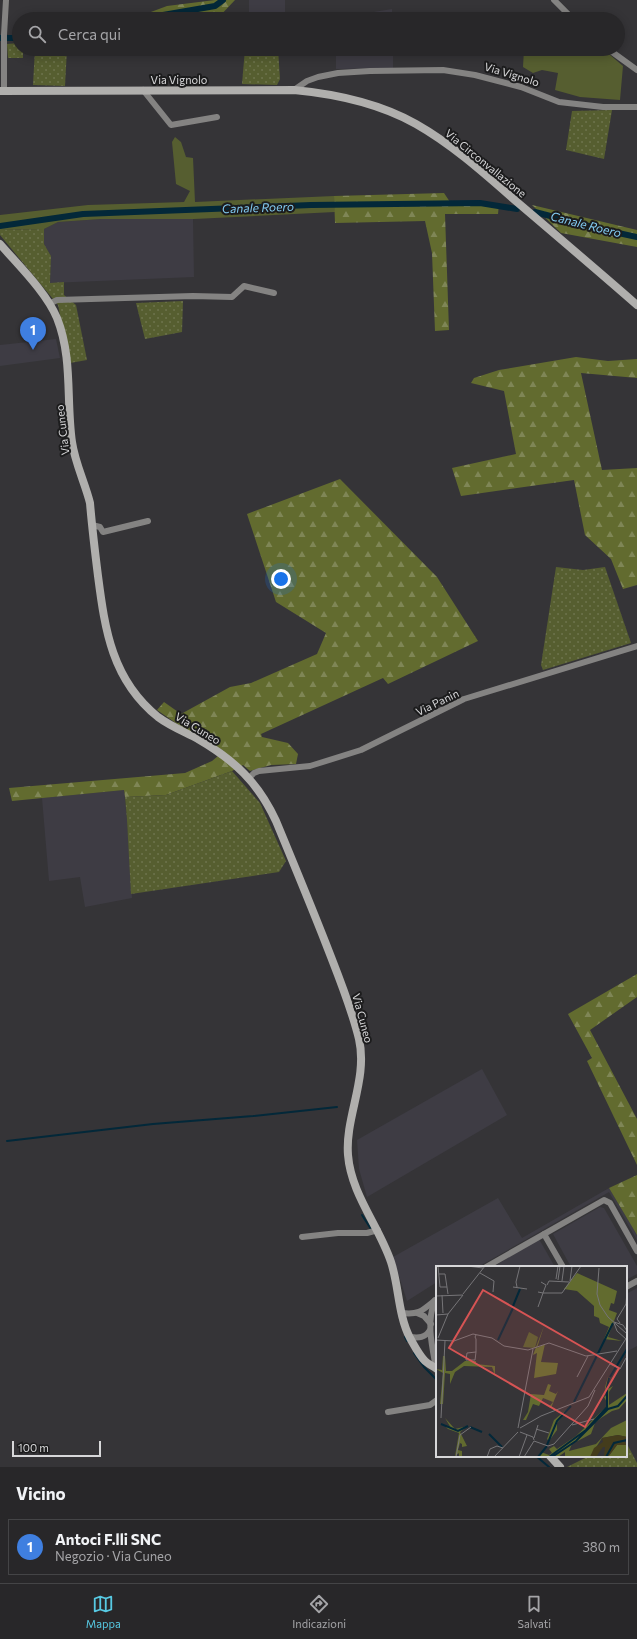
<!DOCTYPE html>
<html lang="it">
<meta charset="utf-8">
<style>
body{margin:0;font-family:Commissioner,sans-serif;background:#343335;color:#f1f3f6}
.scale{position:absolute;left:12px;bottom:10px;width:89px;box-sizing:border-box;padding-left:4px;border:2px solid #d7d7d9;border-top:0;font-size:11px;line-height:14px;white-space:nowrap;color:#d7d7d9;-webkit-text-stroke:3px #1c1c1d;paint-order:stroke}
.you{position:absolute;left:281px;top:579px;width:14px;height:14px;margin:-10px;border:3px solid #fff;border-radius:50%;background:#1a73e8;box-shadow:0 0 0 6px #1a73e833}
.badge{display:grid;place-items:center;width:26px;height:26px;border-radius:50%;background:#57c9e2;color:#fff;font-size:13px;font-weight:700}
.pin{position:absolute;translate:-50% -33px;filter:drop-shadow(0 1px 2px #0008)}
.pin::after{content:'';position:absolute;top:21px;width:14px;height:12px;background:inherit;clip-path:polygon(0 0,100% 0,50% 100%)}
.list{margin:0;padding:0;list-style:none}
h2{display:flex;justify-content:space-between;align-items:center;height:52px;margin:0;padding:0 16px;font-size:17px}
h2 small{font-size:13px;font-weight:400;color:#a5a5a8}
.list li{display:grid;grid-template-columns:26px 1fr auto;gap:12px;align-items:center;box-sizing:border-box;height:56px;margin:0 8px 8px;padding:0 8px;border:1px solid #444446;border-radius:0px}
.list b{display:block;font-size:15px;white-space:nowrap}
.list p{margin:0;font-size:13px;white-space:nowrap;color:#a5a5a8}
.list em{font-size:13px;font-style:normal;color:#a5a5a8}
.icon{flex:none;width:22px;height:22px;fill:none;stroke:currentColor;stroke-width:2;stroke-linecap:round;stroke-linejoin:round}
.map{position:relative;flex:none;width:637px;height:1467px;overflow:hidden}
.search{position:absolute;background:#282729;box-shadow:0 2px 10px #0003;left:12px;right:12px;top:12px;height:44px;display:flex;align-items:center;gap:10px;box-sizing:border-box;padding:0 14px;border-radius:22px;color:#a5a5a8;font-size:15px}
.sheet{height:116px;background:#282729}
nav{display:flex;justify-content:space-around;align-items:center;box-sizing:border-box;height:56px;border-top:1px solid #444446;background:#282729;font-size:11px;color:#a5a5a8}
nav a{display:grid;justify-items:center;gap:2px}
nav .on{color:#57c9e2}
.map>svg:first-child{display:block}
.built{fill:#3e3c44}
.grass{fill:#565e30}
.forest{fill:url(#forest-firs)}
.garden{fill:url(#garden-dots)}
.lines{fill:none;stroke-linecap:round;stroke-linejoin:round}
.stream{stroke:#032839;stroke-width:2}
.canal{stroke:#032839;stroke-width:6}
.street{stroke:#848382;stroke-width:6}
.secondary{stroke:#b0afad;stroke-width:8}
.labels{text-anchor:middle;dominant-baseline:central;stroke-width:4;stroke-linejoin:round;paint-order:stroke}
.street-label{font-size:11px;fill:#d7d7d9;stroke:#1c1c1d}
.water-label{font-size:12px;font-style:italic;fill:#83cdf4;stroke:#1c1c1d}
.inset-river{fill:none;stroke:#032839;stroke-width:2}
.inset-road{fill:none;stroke:#767578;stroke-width:1}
.view{fill:#d65454;fill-opacity:0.15;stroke:#d65454;stroke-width:2}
.inset-edge{fill:none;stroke:#d7d7d9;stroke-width:2}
</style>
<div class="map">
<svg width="637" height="1467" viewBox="0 0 637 1467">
<defs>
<pattern id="forest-firs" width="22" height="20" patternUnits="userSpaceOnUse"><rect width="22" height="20" fill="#626b2f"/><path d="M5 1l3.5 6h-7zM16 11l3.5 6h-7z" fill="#7f8656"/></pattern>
<pattern id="garden-dots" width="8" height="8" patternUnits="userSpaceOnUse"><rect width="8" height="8" fill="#565e30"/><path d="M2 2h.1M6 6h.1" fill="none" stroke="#6e744d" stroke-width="1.8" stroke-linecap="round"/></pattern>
</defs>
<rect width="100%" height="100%" fill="#353437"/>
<!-- built -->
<g class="built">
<rect x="249" y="0" width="36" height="19"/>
<path d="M 392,9 L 392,19 L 337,19 L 337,18 Z"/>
<path d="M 336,49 L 393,49 L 393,68 L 336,69 Z"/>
<path d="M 101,219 L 193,219 L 194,277 L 50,283 L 51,256 L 44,244 L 44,229 L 58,222 Z"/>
<path d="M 56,339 L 60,358 L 0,366 L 0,345 Z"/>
<path d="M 124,790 L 127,820 L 132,898 L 85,907 L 80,877 L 49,881 L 42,798 Z"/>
<path d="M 482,1069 L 507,1115 L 367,1197 L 359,1169 L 357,1140 Z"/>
<path d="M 609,1188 L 637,1235 L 637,1240 L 609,1192 L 478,1267 L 437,1267 L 437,1282 L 407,1301 L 393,1257 L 498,1198 L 522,1238 Z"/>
<path d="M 600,1207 L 604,1208 L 637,1266 L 637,1274 L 626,1280 L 626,1267 L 571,1267 L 553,1234 Z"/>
<path d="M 539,1239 L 555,1267 L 493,1267 Z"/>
<path d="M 637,1288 L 637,1346 L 626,1352 L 626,1294 Z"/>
</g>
<!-- grass -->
<g class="grass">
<path d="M 524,49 L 603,49 L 623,66 L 620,100 L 580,97 L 555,90 L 558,73 L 542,70 L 533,73 L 523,67 Z"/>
<path d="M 175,137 L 181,142 L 186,157 L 193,158 L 195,202 L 334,196 L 335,212 L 194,219 L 101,219 L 58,222 L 44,229 L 0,230 L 0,215 L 88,205 L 184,202 L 190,191 L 176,184 L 172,142 Z"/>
</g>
<!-- forest -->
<g class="forest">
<path d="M 215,0 L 235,0 L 217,19 L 132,19 L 167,6 Z"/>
<path d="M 444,193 L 450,202 L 479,201 L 499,204 L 498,214 L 445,214 L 449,330 L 435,331 L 432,253 L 425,221 L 335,223 L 334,196 Z"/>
<path d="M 532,205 L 637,230 L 637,247 L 561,233 Z"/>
<path d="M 576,357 L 608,361 L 637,359 L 637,378 L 581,373 L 602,470 L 637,468 L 637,585 L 623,589 L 611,559 L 585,535 L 574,480 L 461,496 L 452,468 L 516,454 L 504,391 L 471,383 L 474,378 L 499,370 Z"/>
<path d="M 340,479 L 437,577 L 478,641 L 388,684 L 383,678 L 261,734 L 262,737 L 288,743 L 298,754 L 296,764 L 271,765 L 250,771 L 243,765 L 232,771 L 166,795 L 125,797 L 124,790 L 12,801 L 9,788 L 185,773 L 212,761 L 224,751 L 183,728 L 157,710 L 164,702 L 181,714 L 230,687 L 251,683 L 317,654 L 326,633 L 276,602 L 247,514 Z"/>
<path d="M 637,974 L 637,997 L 590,1030 L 637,1119 L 637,1165 L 587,1061 L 592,1058 L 568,1014 Z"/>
<path d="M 637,1175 L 637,1235 L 609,1188 Z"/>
</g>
<!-- garden -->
<g class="garden">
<path d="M 19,43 L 19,49 L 29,49 L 23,49 L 23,58 L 8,58 L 7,44 Z"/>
<path d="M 35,49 L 67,49 L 65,86 L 33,85 Z"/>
<path d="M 245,49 L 278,49 L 280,79 L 277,85 L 242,84 Z"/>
<path d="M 612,110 L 604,159 L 566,150 L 572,111 Z"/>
<path d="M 44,229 L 44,244 L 51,256 L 50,283 L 64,282 L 64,295 L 76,305 L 87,360 L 70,363 L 58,305 L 0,235 L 0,230 Z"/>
<path d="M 183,301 L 182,332 L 145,339 L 136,303 Z"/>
<path d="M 556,567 L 583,570 L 605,567 L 631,643 L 543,670 L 541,665 Z"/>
<path d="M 232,771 L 260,803 L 286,861 L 279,872 L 131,894 L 127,820 L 125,797 L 166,795 Z"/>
<path d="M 626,1442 L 637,1463 L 637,1467 L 567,1467 L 589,1456 L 626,1456 Z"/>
</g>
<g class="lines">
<!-- stream -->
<g class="stream">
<path d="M 7,1141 L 153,1124 L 253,1116 L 337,1107"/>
<path d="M 362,1215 L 371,1229"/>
<path d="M 405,1337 L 407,1341"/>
<path d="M 414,1353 L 424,1367 L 437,1380"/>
<path d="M 536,1456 L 549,1467"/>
</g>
<!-- canal -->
<g class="canal">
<path d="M 151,19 L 163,15 L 215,6 L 223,0"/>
<path d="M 0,38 L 19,38"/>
<path d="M 535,212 L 600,229 L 637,237"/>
<path d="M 0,226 L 83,214 L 311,205 L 480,203 L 517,209"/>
</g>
<!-- street -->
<g class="street">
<path d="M 554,0 L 573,19"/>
<path d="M 608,49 L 637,70"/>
<path d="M 143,90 L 171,125 L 217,117"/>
<path d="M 294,90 L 307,81 L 318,77 L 338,73 L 370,71 L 443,70 L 475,75 L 521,87 L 559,102 L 603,107 L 637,107"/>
<path d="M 4,91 L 4,35 L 6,0"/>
<path d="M 49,304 L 57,300 L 193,296 L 232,297 L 244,286 L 274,293"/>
<path d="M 92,525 L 100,527 L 103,532 L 148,521"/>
<path d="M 249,778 L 254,773 L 259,771 L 310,766 L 361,750 L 464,699 L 637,646"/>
<path d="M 544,1234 L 563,1267"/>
<path d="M 302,1237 L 338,1233 L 367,1233 L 378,1230"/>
<path d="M 486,1267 L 604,1200 L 610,1203 L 637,1251"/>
<path d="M 626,1287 L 637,1281"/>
<path d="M 435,1300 C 426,1322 432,1346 436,1368"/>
<path d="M 402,1313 C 418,1315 422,1311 434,1301"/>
<path d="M 417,1313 L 424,1316 L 431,1324"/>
<path d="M 410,1337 C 419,1338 425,1338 430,1330"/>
<path d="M 388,1412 L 430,1405 L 437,1400"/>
</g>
<!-- secondary -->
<g class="secondary">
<path d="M 0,91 L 294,90 C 336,94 379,103 416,124 C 453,145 485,174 517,202 C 557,236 597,270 637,305"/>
<path d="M 0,244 C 19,266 46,292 57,318 C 73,358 66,401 72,442 C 75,463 85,483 90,503 C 92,527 95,552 98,576 C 105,630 112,680 158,717 C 170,726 185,732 198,739 C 234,760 258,782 276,821 C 293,862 310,903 326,944 C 338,975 351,1006 359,1039 C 368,1079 345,1117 348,1155 C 351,1194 379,1226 391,1262 C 399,1286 398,1315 410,1338 C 414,1345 419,1355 425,1361 C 428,1364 433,1366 437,1369"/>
<path d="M 550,1456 L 560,1467"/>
</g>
</g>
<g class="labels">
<!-- street labels -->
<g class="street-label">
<text transform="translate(512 74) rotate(17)">Via Vignolo</text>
<text x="179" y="79">Via Vignolo</text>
<text transform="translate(486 163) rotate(39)">Via Circonvallazione</text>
<text transform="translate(62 430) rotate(-97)">Via Cuneo</text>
<text transform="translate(437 702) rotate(-26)">Via Panin</text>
<text transform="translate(198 728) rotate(31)">Via Cuneo</text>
<text transform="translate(363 1018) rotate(75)">Via Cuneo</text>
</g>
<!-- water labels -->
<g class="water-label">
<text transform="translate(258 207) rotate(-2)">Canale Roero</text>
<text transform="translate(586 224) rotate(14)">Canale Roero</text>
</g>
</g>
<!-- overview -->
<g transform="translate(436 1266)">
<rect width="191" height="191" fill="#353437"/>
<path d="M 141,7 L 181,25 L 178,38 L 175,37 L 173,44 L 181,47 L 172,71 L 186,75 L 168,73 L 173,61 L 164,57 L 163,52 L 158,50 L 158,40 L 141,25 L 128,23 ZM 108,60 L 101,82 L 109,78 L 105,96 L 122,97 L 120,108 L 98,112 L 101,87 L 97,89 ZM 7,90 L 9,90 L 10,105 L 16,105 L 29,95 L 40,95 L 40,98 L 59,100 L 59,109 L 56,101 L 28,100 L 19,106 L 14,118 L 14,108 L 9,107 L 7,138 L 4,138 L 7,107 L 0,103 L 6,104 ZM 172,111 L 172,123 L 177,120 L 173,126 L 173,139 L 191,127 L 191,134 L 183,143 L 176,145 L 165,152 L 159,157 L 155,168 L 136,178 L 133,185 L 160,178 L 175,162 L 191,154 L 191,171 L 182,169 L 166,172 L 154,191 L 129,191 L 129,186 L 122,191 L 103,191 L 105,186 L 113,189 L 116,187 L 113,183 L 118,180 L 121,183 L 140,170 L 168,143 L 172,138 L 168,131 L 171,129 L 169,121 ZM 112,118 L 115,119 L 113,125 L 120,128 L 122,125 L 115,142 L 113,141 L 117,136 L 107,132 L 103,140 L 97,138 L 90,154 L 87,154 L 92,146 L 95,128 L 108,129 ZM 135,140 L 121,157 L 121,164 L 113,175 L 111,173 L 118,154 ZM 9,152 L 19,163 L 32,160 L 24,166 L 31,180 L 26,181 L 26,178 L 24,177 L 22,184 L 26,185 L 26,191 L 23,191 L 23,187 L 19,190 L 23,167 L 12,163 L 9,160 L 15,162 ZM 181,179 L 191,179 L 191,191 L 172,191 Z" fill="#626b2f"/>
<path d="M 182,169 L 191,171 L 188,175 L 191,179 L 181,179 L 172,191 L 168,191 L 169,181 L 167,181 L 160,191 L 154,191 L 158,182 L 167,176 L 166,172 Z" fill="#443c1c"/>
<path d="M 93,66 L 102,71 L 99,82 L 87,81 Z" fill="#565e30"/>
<path class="inset-river" d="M 77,40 L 84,23M 62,74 L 77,42M 174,111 L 191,83M 138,136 L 177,57M 5,158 L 22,165 L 32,160M 34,161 L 46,166M 53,168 L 66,181M 111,179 L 121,155 L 135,140M 102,191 L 111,180M 113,191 L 150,164 L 171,141 L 171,121 L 173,112M 116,191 L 140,175 L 172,143 L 182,140 L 191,130M 170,191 L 178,177 L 191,174"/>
<path class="inset-road" d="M 2,0 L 4,21 L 11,21M 31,0 L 47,2M 163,2 L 161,28 L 164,39 L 172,51 L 190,67M 44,7 L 58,15 L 57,26M 3,8 L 9,8 L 12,28M 120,13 L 122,0M 122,14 L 124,0M 126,15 L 128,0M 134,15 L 136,0M 111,19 L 113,15 L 133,16M 77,21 L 91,23M 81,21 L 80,16 L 84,0M 102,26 L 107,27 L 110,19 L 105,16M 107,27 L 126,27 L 145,0M 27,28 L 49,0M 6,29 L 7,47M 0,30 L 27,29M 102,41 L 107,27M 0,49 L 12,48 L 27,29M 178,56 L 187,59 L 191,65M 178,57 L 181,65 L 190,73M 184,57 L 181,53 L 190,38 L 191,25M 2,72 L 12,48M 0,74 L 18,75 L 37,68 L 56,72 L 68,80 L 92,84 L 113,77 L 150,90 L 181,85M 40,86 L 31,87 L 30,94 L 39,94 L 40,86 L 40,73 L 39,71 L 40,69M 174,98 L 184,103 L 190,92M 141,111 L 152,90M 5,152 L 9,75M 136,159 L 158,153M 82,162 L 97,83M 84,162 L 105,150 L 153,131 L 191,71M 100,163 L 113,167M 84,166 L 97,171 L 98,174M 98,172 L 102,159M 98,175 L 112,180 L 118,178 L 152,140 L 159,124M 20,191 L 24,169 L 35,161M 51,191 L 54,183 L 61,180 L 67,182M 58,191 L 82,166M 83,191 L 91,169M 88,191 L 98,175"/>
<path class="view" d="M 47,24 L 183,102 L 149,161 L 13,82 Z"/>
<rect width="191" height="191" class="inset-edge"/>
</g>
</svg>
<div class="scale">100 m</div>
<div class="you"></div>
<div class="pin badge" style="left:33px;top:350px;background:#3f7fe0">1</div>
<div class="search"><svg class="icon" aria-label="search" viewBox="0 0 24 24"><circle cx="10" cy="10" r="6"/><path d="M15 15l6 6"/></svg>Cerca qui</div>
</div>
<section class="sheet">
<h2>Vicino<small></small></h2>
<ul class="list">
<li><span class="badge" style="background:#3f7fe0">1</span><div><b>Antoci F.lli SNC</b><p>Negozio · Via Cuneo</p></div><em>380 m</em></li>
</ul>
</section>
<nav>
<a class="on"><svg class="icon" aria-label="map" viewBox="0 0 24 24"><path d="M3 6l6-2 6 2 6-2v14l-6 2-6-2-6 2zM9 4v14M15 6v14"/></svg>Mappa</a>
<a><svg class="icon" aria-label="directions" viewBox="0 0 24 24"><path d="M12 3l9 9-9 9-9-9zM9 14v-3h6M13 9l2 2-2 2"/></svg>Indicazioni</a>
<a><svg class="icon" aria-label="saved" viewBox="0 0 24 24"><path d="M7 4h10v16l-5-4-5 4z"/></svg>Salvati</a>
</nav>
